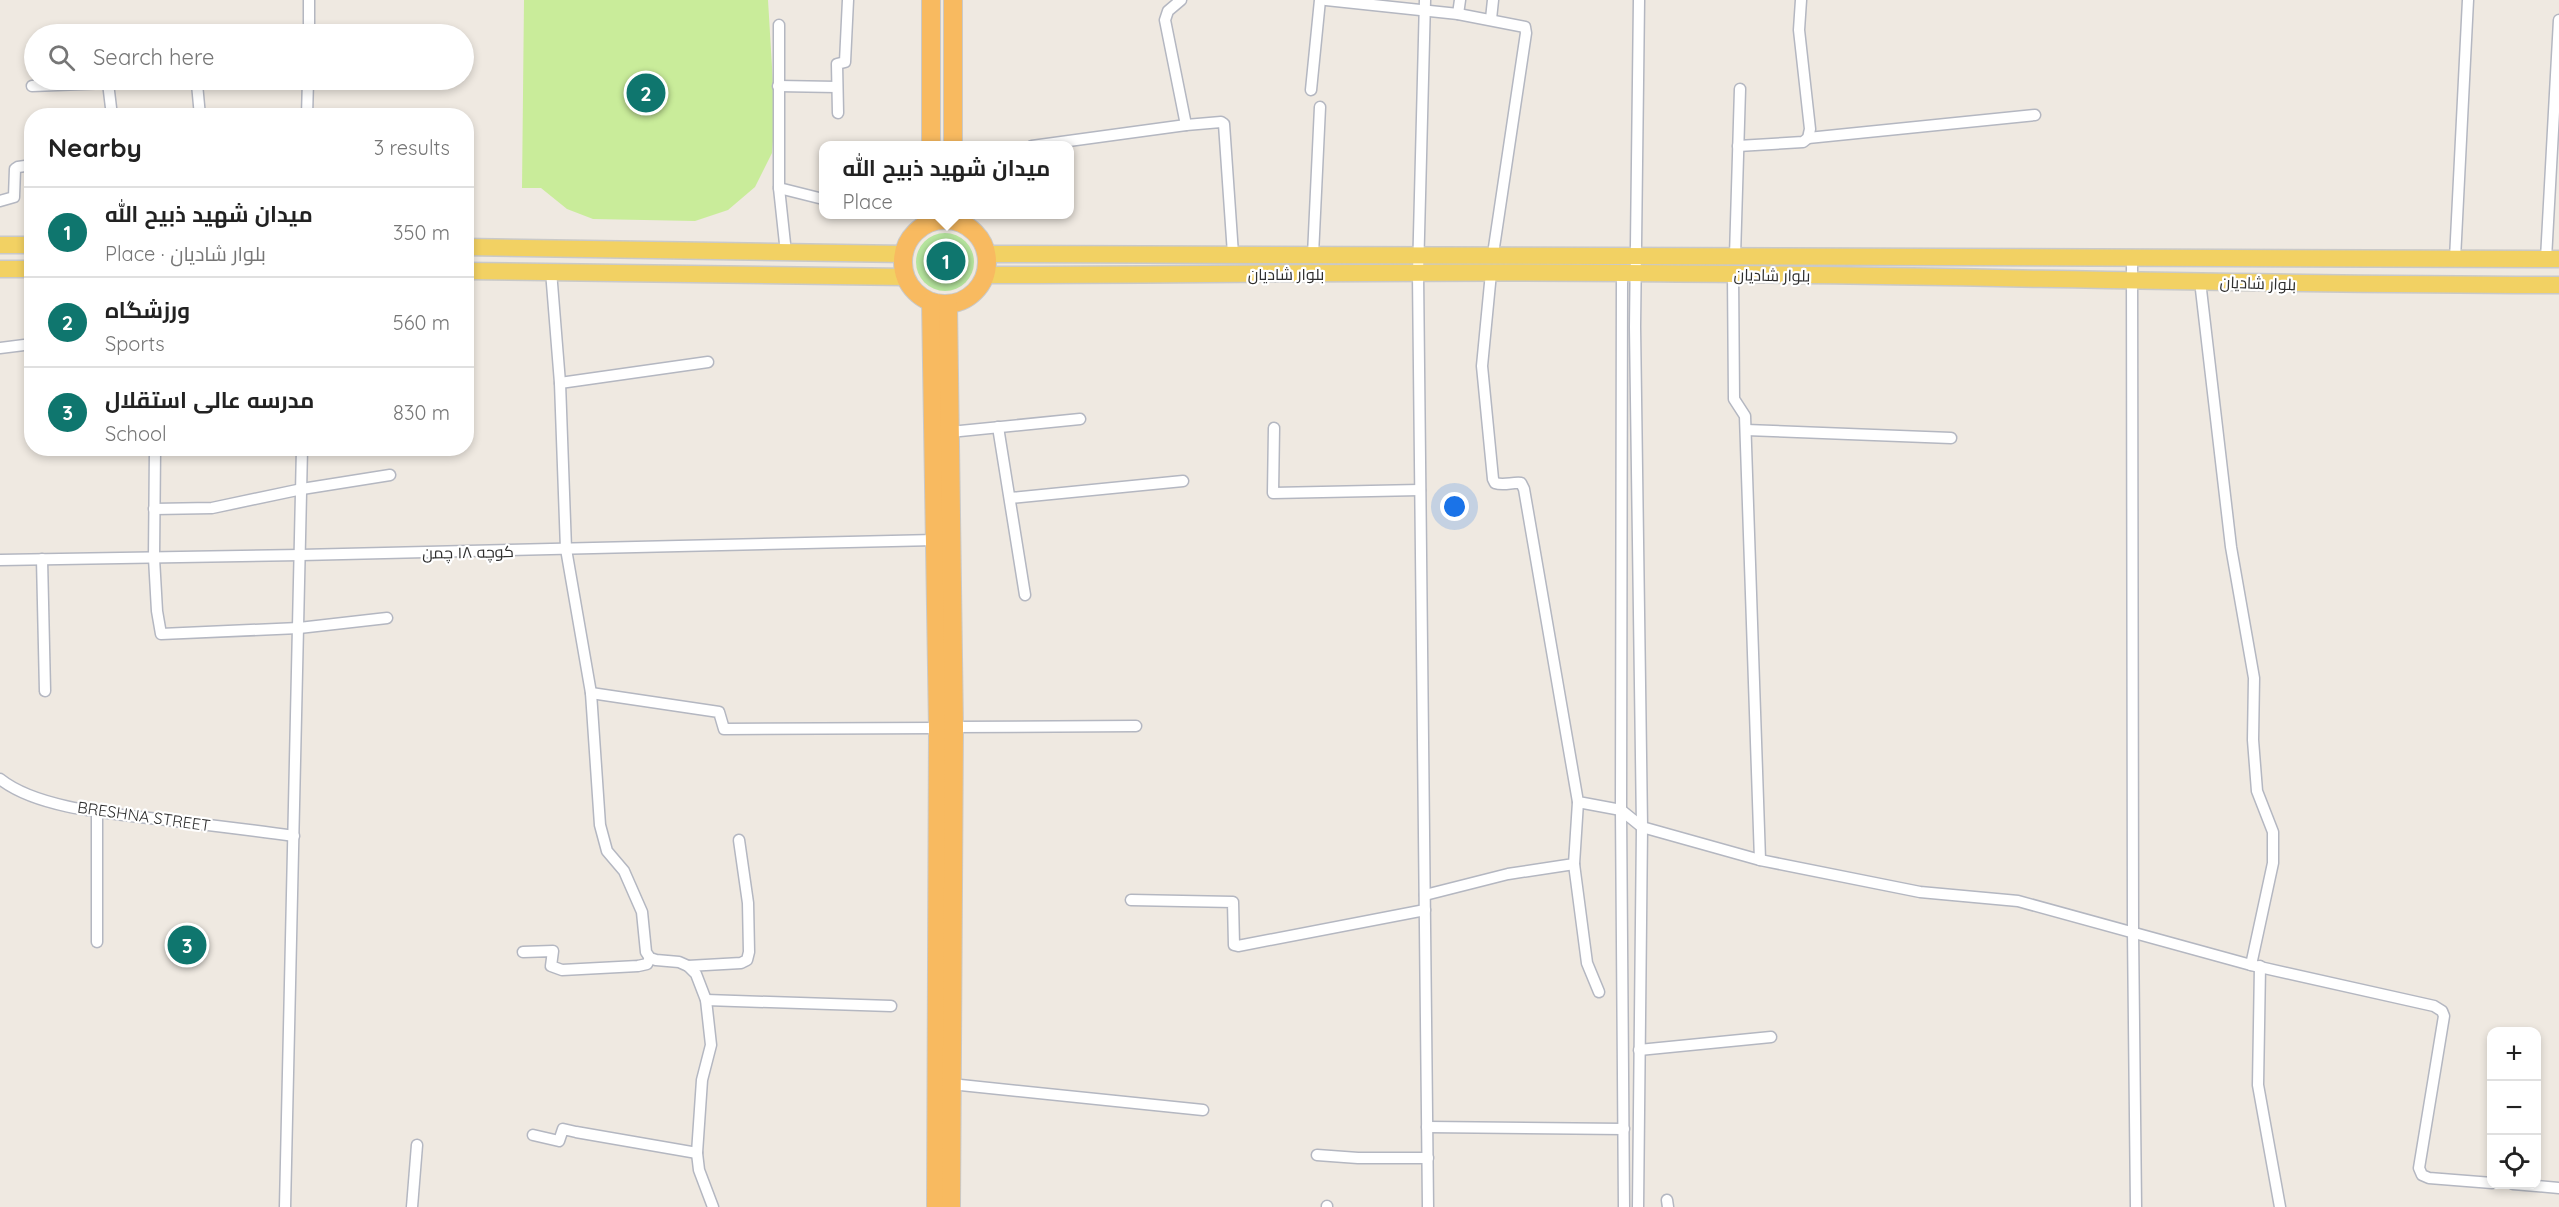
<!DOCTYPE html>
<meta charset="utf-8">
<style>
body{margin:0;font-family:Quicksand,Cairo,sans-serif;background:#f2f2f2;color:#222}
.controls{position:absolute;right:18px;bottom:18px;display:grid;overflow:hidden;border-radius:12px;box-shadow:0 3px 9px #0003}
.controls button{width:54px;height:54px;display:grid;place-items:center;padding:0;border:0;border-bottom:2px solid #e0e0e0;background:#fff;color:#222;font:30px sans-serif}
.you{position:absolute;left:1455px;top:507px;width:21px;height:21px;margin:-15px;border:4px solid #fff;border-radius:50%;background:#1a73e8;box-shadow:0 0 0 9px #1a73e833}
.badge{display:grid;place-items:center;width:39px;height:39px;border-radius:50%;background:#0f766e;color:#fff;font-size:20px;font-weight:700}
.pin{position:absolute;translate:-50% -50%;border:3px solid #fff;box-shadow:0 2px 6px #0006}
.popup{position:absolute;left:819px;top:141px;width:255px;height:78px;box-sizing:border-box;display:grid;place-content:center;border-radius:12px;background:#fff;filter:drop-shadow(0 2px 4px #0005);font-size:20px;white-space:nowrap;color:#767676}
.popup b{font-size:22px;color:#222}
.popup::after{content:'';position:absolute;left:50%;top:100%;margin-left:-12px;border:12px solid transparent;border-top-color:#fff}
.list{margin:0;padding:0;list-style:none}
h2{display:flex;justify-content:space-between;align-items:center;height:78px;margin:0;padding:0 24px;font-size:26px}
h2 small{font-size:20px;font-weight:400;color:#767676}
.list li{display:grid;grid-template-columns:39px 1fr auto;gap:18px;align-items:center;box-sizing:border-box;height:90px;padding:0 24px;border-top:2px solid #e0e0e0}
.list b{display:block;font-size:22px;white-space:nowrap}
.list p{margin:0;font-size:20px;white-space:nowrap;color:#767676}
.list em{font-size:20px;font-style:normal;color:#767676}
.icon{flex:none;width:33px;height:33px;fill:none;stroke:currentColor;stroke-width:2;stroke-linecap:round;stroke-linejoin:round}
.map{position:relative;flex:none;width:2559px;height:1207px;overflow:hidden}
.search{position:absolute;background:#fff;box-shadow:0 3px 9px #0003;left:24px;top:24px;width:450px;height:66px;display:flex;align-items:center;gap:15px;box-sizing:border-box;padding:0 21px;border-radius:33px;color:#767676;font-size:22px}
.panel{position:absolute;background:#fff;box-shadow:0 3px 9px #0003;left:24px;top:108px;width:450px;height:348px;border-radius:24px}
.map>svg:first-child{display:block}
.green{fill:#b6e59e}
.pitch{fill:#c9ec9a}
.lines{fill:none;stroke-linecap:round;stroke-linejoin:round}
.minor-casing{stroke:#b4b7c1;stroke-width:13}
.primary-casing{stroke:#c9c9c9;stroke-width:19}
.trunk-casing{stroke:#c9c9c9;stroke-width:20}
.minor{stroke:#fff;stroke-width:10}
.primary{stroke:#f2d163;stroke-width:16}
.trunk{stroke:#f8ba60;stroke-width:18}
.labels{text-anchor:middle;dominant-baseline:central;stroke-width:4.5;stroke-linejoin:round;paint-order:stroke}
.street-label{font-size:16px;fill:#2e2e2e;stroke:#fff}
</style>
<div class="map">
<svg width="2559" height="1207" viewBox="0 0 2559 1207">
<rect width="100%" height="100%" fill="#efe9e1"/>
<!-- green -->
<circle class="green" cx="945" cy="262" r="29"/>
<!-- pitch -->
<path class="pitch" d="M 524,0 L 768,0 L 775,117 L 772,153 L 755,187 L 728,210 L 695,221 L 593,219 L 567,209 L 541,188 L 522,188 Z"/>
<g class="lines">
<!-- minor casing -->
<g class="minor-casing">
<g id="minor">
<path d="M 1326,0 L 1458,14 L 1525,27 L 1526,33 L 1493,254"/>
<path d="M 1425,0 L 1418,274 L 1428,1207"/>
<path d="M 1458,14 L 1460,0"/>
<path d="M 1491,19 L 1493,0"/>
<path d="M 779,25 L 779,188 L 786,253"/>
<path d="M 309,34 L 309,0"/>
<path d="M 197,84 L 200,116"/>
<path d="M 32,86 L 108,83 L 112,116"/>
<path d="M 778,86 L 837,87"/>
<path d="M 1311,90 L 1320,0"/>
<path d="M 838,113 L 837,64 L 845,62 L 848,0"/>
<path d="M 307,116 L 308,80"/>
<path d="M 1186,125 L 1221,122 L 1224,124 L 1233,254"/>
<path d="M 1808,138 L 2035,115"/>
<path d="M 1032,146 L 1186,125 L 1165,20 L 1168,11 L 1181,0"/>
<path d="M 1738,146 L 1803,142 L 1808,138 L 1810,129 L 1799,30 L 1801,0"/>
<path d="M 779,188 L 823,199"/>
<path d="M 0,201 L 14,197 L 15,169 L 18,167 L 32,165"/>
<path d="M 1313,255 L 1320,107"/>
<path d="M 1735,256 L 1740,89"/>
<path d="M 2132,258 L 2133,932 L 2136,1207"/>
<path d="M 2455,259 L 2468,0"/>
<path d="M 2546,259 L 2559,20"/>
<path d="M 551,271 L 560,383 L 566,549 L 591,693 L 600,825 L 607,851 L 624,871 L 642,912 L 646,952 L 650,958 L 656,960 L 679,962 L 688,966 L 696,974 L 706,1000 L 711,1045 L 702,1080 L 697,1153 L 699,1170 L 713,1207"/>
<path d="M 1491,273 L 1482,366 L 1493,479 L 1495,483 C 1504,486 1512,482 1521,483 L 1524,489 L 1578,802 L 1621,810 L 1642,827 L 1760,860 L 1920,892 L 2018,901 L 2251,965 L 2434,1006 L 2442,1011 L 2444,1016 L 2419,1168 L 2422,1175 L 2429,1178 L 2492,1183"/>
<path d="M 1622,273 L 1621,810 L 1624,1207"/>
<path d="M 1733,274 L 1734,399 L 1745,416 L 1760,860"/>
<path d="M 2200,281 L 2231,547 L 2254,678 L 2253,740 L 2257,791 L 2273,832 L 2273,863 L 2251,965"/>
<path d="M 0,348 L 32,344"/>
<path d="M 560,383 L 708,362"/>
<path d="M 998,427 L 1025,595"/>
<path d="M 1274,428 L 1273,493 L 1420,490"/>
<path d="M 1746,430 L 1951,438"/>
<path d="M 950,432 L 1080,419"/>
<path d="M 155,449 L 154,558 L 157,611 L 161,634 L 299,628 L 387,618"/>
<path d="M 1010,498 L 1183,481"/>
<path d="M 154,509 L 212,508 L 302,489 L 390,475"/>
<path d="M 42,559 L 45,691"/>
<path d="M 0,560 L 301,555 L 935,540"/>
<path d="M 591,693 L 719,712 L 724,729 L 938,728"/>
<path d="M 954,727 L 1136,726"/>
<path d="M 0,779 C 39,810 118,814 167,820 C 209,825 252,830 294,836"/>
<path d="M 97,812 L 97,942"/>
<path d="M 1574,864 L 1587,963 L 1599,992"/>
<path d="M 1425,895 L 1508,874 L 1574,864 L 1578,802"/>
<path d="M 1131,900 L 1233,902 L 1234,945 L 1238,946 L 1425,910"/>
<path d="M 523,952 L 553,951 L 551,966 L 562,970 L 638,966 L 647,964 L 650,958"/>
<path d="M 688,966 L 741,963 L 747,960 L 749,952 L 748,903 L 739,840"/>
<path d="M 2260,966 L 2258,1085 L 2280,1207"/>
<path d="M 706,1000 L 891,1006"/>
<path d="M 1639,1050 L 1771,1037"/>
<path d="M 951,1084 L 1203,1110"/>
<path d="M 1427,1127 L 1624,1129"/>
<path d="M 533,1135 L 559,1141 L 563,1129 L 576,1132 L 697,1153"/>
<path d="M 1317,1155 L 1358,1158 L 1428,1158"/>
<path d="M 2513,1184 L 2559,1188"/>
<path d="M 1667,1200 L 1668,1207"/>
<path d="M 285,1207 L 302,448"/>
<path d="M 412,1207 L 417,1145"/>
<path d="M 1327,1207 L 1327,1206"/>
<path d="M 1638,1207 L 1642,827 L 1635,327 L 1639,0"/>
</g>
</g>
<!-- primary casing -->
<g class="primary-casing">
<g id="primary">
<path d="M 0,245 L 32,245"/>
<path d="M 466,247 L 904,254"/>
<path d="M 986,254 L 2559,259"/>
<path d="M 0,269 L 32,269"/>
<path d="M 466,271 L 906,277"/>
<path d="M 985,275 C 1199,275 1412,271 1626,273 C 1937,275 2248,285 2559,285"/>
</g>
</g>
<!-- trunk casing -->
<g class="trunk-casing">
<g id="trunk">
<path d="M 953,0 L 953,146"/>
<path d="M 931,146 L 931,0"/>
<circle cx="945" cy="262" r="42"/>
<path d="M 931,302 L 938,728 L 936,1207"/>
<path d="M 948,304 L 954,727 L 951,1207"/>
</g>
</g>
<!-- minor -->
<use href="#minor" class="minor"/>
<!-- primary -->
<use href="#primary" class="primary"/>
<!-- trunk -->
<use href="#trunk" class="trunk"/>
</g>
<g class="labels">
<!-- street labels -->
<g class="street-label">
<text x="1286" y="274">بلوار شادیان</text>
<text transform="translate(1772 275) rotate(1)">بلوار شادیان</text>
<text transform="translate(2258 283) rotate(2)">بلوار شادیان</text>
<text transform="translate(468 552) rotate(-1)">كوچه ١٨ چمن</text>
<text transform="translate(144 816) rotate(8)">BRESHNA STREET</text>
</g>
</g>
</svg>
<div class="controls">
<button>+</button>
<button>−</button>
<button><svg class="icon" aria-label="locate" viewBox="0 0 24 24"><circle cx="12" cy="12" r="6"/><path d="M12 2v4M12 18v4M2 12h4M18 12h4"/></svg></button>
</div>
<div class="you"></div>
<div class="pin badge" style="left:946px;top:261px">1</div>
<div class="popup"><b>میدان شهید ذبیح الله</b>Place</div>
<div class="pin badge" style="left:646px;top:93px">2</div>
<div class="pin badge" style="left:187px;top:945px">3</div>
<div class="search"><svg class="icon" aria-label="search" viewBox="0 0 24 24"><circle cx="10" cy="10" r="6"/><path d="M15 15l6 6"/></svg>Search here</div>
<section class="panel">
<h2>Nearby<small>3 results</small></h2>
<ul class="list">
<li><span class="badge">1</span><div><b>میدان شهید ذبیح الله</b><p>Place · بلوار شادیان</p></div><em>350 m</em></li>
<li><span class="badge">2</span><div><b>ورزشگاه</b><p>Sports</p></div><em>560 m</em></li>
<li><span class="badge">3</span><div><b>مدرسه عالی استقلال</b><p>School</p></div><em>830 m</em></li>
</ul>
</section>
</div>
